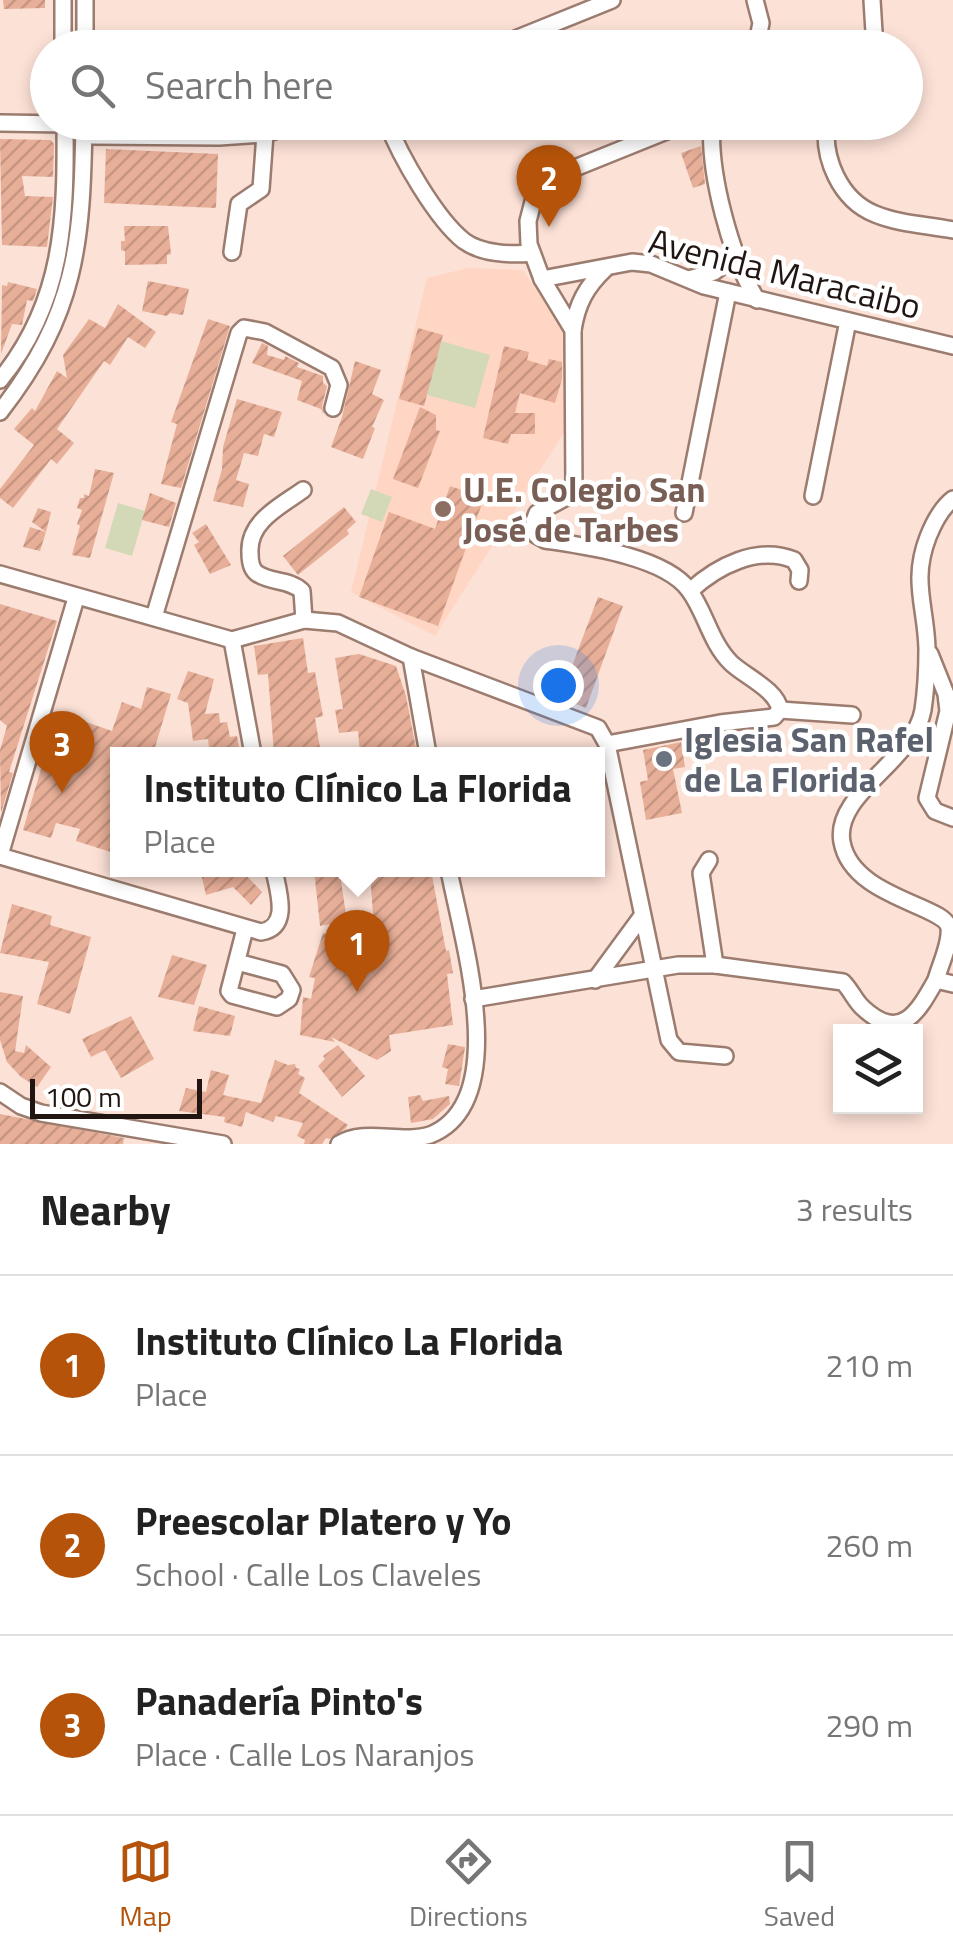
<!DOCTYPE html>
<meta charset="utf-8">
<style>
body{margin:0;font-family:"Titillium Web",sans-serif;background:#f2f2f2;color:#222}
.controls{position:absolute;right:30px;bottom:30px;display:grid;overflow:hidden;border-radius:0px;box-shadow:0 5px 15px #0003}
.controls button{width:90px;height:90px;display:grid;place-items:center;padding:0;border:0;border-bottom:2px solid #e0e0e0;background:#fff;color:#222;font:50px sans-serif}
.scale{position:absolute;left:30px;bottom:25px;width:172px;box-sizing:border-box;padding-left:10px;border:5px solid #211511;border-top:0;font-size:28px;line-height:35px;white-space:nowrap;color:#211511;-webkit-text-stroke:8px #fff;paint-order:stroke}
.you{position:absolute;left:558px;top:685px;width:35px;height:35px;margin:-25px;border:8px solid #fff;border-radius:50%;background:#1a73e8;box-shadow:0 0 0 15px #1a73e833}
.badge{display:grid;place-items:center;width:65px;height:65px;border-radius:50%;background:#b45309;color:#fff;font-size:32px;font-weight:700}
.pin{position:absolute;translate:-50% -82px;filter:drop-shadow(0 2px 5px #0008)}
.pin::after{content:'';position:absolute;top:52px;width:35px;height:30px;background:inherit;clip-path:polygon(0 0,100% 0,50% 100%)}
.popup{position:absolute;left:110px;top:747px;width:495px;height:130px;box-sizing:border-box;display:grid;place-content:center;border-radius:0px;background:#fff;filter:drop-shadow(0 2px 8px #0005);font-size:32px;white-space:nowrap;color:#767676}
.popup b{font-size:38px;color:#222}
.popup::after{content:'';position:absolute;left:50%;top:100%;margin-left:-20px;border:20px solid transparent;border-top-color:#fff}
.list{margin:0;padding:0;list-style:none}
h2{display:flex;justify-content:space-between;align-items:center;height:130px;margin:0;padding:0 40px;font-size:42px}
h2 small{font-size:32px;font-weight:400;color:#767676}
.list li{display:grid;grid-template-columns:65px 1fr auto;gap:30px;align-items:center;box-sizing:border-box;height:180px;padding:0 40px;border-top:2px solid #e0e0e0}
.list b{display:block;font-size:38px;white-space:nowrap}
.list p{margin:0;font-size:32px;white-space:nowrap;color:#767676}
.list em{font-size:32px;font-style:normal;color:#767676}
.icon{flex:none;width:55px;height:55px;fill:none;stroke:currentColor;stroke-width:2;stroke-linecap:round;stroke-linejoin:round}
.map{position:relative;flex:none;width:953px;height:1144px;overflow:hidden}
.search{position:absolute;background:#fff;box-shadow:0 5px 15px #0003;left:30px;right:30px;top:30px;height:110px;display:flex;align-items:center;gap:25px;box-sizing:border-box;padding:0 35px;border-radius:55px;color:#767676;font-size:38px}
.sheet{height:670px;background:#fff}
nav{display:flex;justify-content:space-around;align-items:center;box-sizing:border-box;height:140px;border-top:2px solid #e0e0e0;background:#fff;font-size:28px;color:#767676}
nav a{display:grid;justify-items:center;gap:5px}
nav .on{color:#b45309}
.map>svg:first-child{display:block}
.built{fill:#ffd5c4}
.garden{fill:#d3d9b7}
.building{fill:url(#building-hatch)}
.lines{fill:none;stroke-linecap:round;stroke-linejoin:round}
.minor-casing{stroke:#9b7c6f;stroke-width:20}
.minor{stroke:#fff;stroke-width:15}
.education-dot{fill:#8d6e63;stroke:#fff;stroke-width:4}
.worship-dot{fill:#6b7280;stroke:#fff;stroke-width:4}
.labels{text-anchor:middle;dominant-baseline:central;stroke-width:9;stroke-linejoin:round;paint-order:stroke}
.street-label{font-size:35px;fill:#211511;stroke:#fff}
.education-label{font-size:35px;font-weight:bold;fill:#785e54;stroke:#fff;text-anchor:start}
.worship-label{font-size:35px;font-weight:bold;fill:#5b616d;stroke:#fff;text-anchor:start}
</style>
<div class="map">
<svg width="953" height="1144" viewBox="0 0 953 1144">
<defs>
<pattern id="building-hatch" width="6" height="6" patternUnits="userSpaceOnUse" patternTransform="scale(2.5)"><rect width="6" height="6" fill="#e8af98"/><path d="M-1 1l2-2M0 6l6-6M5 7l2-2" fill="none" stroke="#c79682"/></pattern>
</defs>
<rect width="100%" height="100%" fill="#fce1d6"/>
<!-- built -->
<path class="built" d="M 468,268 L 523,270 L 565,333 L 568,426 L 435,636 L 351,592 L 427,278 Z"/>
<!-- garden -->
<g class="garden">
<path d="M 434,339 L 490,355 L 475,408 L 420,393 Z"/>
<path d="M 371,489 L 392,497 L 382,522 L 361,514 Z"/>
<path d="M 118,503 L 145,511 L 132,556 L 105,548 Z"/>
</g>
<!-- building -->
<g class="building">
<path d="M 3,0 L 45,0 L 45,8 L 4,9 Z"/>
<path d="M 0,139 L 51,140 L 54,144 L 53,177 L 22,176 L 25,196 L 53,197 L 47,247 L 2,245 Z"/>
<path d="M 701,146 L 705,184 L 693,188 L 681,153 Z"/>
<path d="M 106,149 L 218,154 L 216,208 L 104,203 Z"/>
<path d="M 124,226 L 168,226 L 171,254 L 167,255 L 167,264 L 125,265 L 125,251 L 121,250 L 121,241 L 125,241 Z"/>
<path d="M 148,281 L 189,289 L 183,315 L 170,313 L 167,316 L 142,311 Z"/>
<path d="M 8,282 L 37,289 L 33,301 L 27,300 L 22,325 L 12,324 L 1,354 L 2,285 L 7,286 Z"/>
<path d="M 118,304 L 156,332 L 145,348 L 128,337 L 110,365 L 104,361 L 57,429 L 74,443 L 57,464 L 51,459 L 13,508 L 0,498 L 0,489 L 34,445 L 14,429 L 32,408 L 35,411 L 57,371 L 67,378 L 63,355 L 89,319 L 105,328 Z"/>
<path d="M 208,319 L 230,326 L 181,488 L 161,484 L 177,424 L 171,422 Z"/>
<path d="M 418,328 L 443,335 L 424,406 L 399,399 Z"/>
<path d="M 262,343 L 268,346 L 267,355 L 284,360 L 285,356 L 299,363 L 297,367 L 323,376 L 323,383 L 327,386 L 322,406 L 324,414 L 321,409 L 297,400 L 302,381 L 252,363 Z"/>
<path d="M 504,346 L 529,352 L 527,360 L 547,366 L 549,359 L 562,362 L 562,379 L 555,403 L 520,393 L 515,413 L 535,413 L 535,434 L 511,434 L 508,444 L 483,438 Z"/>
<path d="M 355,361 L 381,370 L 372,394 L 384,400 L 372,427 L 375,428 L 363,459 L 331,447 L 342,417 Z"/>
<path d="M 237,399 L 282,412 L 274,437 L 264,434 L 258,456 L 244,453 L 236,480 L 249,484 L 243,507 L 213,501 L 222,469 L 223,447 Z"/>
<path d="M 420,407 L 436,415 L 436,430 L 440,431 L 418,488 L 393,479 Z"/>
<path d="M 95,469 L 114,473 L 90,558 L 72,555 L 80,526 L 77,524 L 82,510 L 77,508 L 80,498 L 84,498 L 84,494 L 89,496 Z"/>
<path d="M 450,486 L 484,498 L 438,626 L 359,597 L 389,512 L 435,529 Z"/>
<path d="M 150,493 L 176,503 L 169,527 L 142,520 Z"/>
<path d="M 344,507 L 356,522 L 347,530 L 349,534 L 298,575 L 283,556 Z"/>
<path d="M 38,508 L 51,512 L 46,532 L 32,522 Z"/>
<path d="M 206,524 L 231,565 L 210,574 L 194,545 L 199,542 L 192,533 Z"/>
<path d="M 30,527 L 46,532 L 40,551 L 23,547 Z"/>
<path d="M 598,597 L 623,606 L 586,708 L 560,698 Z"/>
<path d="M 0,604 L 57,621 L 9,772 L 13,773 L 1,813 L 0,750 L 7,726 L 0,720 Z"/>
<path d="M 303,638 L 308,673 L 315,672 L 323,716 L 315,718 L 321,754 L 274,754 L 268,674 L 258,675 L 254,646 Z"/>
<path d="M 359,654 L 396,666 L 406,696 L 417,754 L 360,754 L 358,731 L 339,733 L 335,710 L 343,709 L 335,658 Z"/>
<path d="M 188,671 L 214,679 L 205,714 L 219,713 L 220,723 L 227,722 L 230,737 L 237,736 L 240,754 L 210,754 L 208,739 L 193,741 L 188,703 L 177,699 Z"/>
<path d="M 147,687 L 171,694 L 153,754 L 117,754 L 117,854 L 76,841 L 80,829 L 56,823 L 51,838 L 23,830 L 49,742 L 45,741 L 57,712 L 112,731 L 122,702 L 141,709 Z"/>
<path d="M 681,742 L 685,767 L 673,769 L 682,813 L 646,820 L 640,782 L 648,780 L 643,750 Z"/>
<path d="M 218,870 L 245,870 L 244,873 L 262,892 L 251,905 L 233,887 L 206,895 L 201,874 Z"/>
<path d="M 314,870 L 349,870 L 350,880 L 341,881 L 347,921 L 320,926 Z"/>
<path d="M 375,870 L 431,870 L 446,951 L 449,950 L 453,973 L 447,974 L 453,1025 L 389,1035 L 391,1051 L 377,1060 L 331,1037 L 335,1042 L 300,1035 L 303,997 L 311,999 L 315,978 L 309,977 L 323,933 L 382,949 L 381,927 L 374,928 L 370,873 Z"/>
<path d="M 12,904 L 52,916 L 50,925 L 91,937 L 70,1014 L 37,1004 L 49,962 L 0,953 Z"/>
<path d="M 172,955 L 207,965 L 194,1005 L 158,997 Z"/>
<path d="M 0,992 L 23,996 L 15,1051 L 24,1053 L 26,1045 L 51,1067 L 37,1087 L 21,1077 L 7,1062 L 0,1040 Z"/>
<path d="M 199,1006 L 235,1016 L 230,1036 L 193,1031 Z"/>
<path d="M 131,1016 L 154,1059 L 121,1078 L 105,1050 L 91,1057 L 82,1039 Z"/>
<path d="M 448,1044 L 465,1047 L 459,1086 L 445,1084 L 448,1069 L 442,1067 Z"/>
<path d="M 338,1045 L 365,1076 L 342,1097 L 318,1066 L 325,1059 L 323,1056 Z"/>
<path d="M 275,1060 L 288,1065 L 295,1064 L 296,1068 L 300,1069 L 298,1074 L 305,1078 L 299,1093 L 348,1125 L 345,1129 L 329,1139 L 326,1138 L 322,1144 L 304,1144 L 305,1140 L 297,1136 L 303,1123 L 276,1116 L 273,1122 L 246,1112 L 242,1127 L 224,1122 L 225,1117 L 179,1111 L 186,1088 L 206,1092 L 211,1070 L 229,1075 L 223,1095 L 261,1103 Z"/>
<path d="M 420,1095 L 423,1101 L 449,1096 L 450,1104 L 433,1119 L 411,1123 L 408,1097 Z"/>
<path d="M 0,1114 L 124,1138 L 123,1144 L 0,1144 Z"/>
</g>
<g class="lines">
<!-- minor casing -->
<g class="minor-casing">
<g id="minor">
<path d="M 63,0 L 63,48"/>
<path d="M 755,0 L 761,23 L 756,48"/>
<path d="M 872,0 L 875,48"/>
<path d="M 85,48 L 85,0"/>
<path d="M 493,48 L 612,0"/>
<path d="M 387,122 C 400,156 436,219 464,241 C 482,254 511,255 532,253"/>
<path d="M 712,122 C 708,173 731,257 757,300"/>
<path d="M 827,122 C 822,158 840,200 875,214 C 899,224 928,225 953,230"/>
<path d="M 0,123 L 65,124 L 92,136 L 219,137 L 265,134 L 303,122"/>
<path d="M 232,252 L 239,204 L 261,189 L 265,134"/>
<path d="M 542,279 L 632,262 L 651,264 L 704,286 L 953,346"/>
<path d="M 689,279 L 714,272 L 734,257"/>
<path d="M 573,330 C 577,304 586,287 605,269"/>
<path d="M 0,380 C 64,302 66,219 65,122"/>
<path d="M 0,412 C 77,313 82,244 84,122"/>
<path d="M 303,490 C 281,506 248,521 250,553 C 250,561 251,570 258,574 C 272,583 289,579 302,591 L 304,620"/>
<path d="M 813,496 L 848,321"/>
<path d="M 684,513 L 728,292"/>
<path d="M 0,574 L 232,640 L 304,620 L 338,623 L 411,657 L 598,728 L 607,744 L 669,1040 L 679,1052 L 725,1056"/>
<path d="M 690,591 C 717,566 758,545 794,560 L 800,570 L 799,581"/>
<path d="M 154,617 L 239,333 L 244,328 L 265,332 L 332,368 L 339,385 L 333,408"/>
<path d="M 232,640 L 253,754"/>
<path d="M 930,654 L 946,694 L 948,711 L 927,798 L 935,811 L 953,818"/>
<path d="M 411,657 L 428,754"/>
<path d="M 780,710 L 852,715"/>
<path d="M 607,744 L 720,723 L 774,717 L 780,710 C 777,690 746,677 731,663 C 710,642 706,613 689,590 C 664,556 584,546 545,540 L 536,535 L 534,521 L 537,513 L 574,493 L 573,330 L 542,279 L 529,244 L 528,221 L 534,198 L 550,178 L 689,122"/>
<path d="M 0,855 L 76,598"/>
<path d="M 0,856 L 261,932 C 291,927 278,891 274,870"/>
<path d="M 709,860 L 701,873 L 715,965"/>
<path d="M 237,962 L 282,974 L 292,990 L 289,999 L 277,1007 L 232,995 L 229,991 L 245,929"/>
<path d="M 595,980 L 642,916"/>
<path d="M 936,980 C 940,965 951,943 949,928 C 946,905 852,898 842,842 C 833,794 914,761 923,710 C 926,690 927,669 927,649 C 926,606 911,581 928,537 C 934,522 941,508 953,499"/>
<path d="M 473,999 L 678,965 L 715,965 L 843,982 C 851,990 855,1001 863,1008 C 901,1043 918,1012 936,980 L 953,984"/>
<path d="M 0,1092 L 21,1106 L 41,1113 L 223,1144"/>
<path d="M 339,1144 C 365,1128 401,1144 430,1135 C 514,1102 461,936 449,870"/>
</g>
</g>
<!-- minor -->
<use href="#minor" class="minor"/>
</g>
<!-- markers -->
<circle class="education-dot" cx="443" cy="509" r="10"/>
<circle class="worship-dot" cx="664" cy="759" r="10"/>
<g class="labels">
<!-- street labels -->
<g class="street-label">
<text transform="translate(785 273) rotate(14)">Avenida Maracaibo</text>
</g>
<!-- education labels -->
<g class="education-label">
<text x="463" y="489">U.E. Colegio San<tspan x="463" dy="40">José de Tarbes</tspan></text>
</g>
<!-- worship labels -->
<g class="worship-label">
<text x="684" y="739">Iglesia San Rafel<tspan x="684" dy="40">de La Florida</tspan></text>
</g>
</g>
</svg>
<div class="controls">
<button><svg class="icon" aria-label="layers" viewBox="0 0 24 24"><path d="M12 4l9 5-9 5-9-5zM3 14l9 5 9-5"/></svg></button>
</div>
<div class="scale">100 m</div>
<div class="you"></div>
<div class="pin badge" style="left:357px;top:992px">1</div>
<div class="popup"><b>Instituto Clínico La Florida</b>Place</div>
<div class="pin badge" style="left:549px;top:227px">2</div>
<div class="pin badge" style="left:62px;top:793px">3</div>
<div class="search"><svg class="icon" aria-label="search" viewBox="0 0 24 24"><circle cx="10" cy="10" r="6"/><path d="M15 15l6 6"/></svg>Search here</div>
</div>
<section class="sheet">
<h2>Nearby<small>3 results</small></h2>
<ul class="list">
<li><span class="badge">1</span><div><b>Instituto Clínico La Florida</b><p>Place</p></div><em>210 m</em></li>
<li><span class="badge">2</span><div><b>Preescolar Platero y Yo</b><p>School · Calle Los Claveles</p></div><em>260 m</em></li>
<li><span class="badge">3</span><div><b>Panadería Pinto's</b><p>Place · Calle Los Naranjos</p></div><em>290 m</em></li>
</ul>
</section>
<nav>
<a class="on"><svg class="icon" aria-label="map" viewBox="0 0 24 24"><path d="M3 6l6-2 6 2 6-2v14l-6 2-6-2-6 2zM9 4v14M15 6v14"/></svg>Map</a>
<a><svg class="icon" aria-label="directions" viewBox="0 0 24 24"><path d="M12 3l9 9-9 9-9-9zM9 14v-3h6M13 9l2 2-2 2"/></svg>Directions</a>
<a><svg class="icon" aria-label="saved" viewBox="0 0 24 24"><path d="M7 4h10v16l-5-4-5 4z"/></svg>Saved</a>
</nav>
